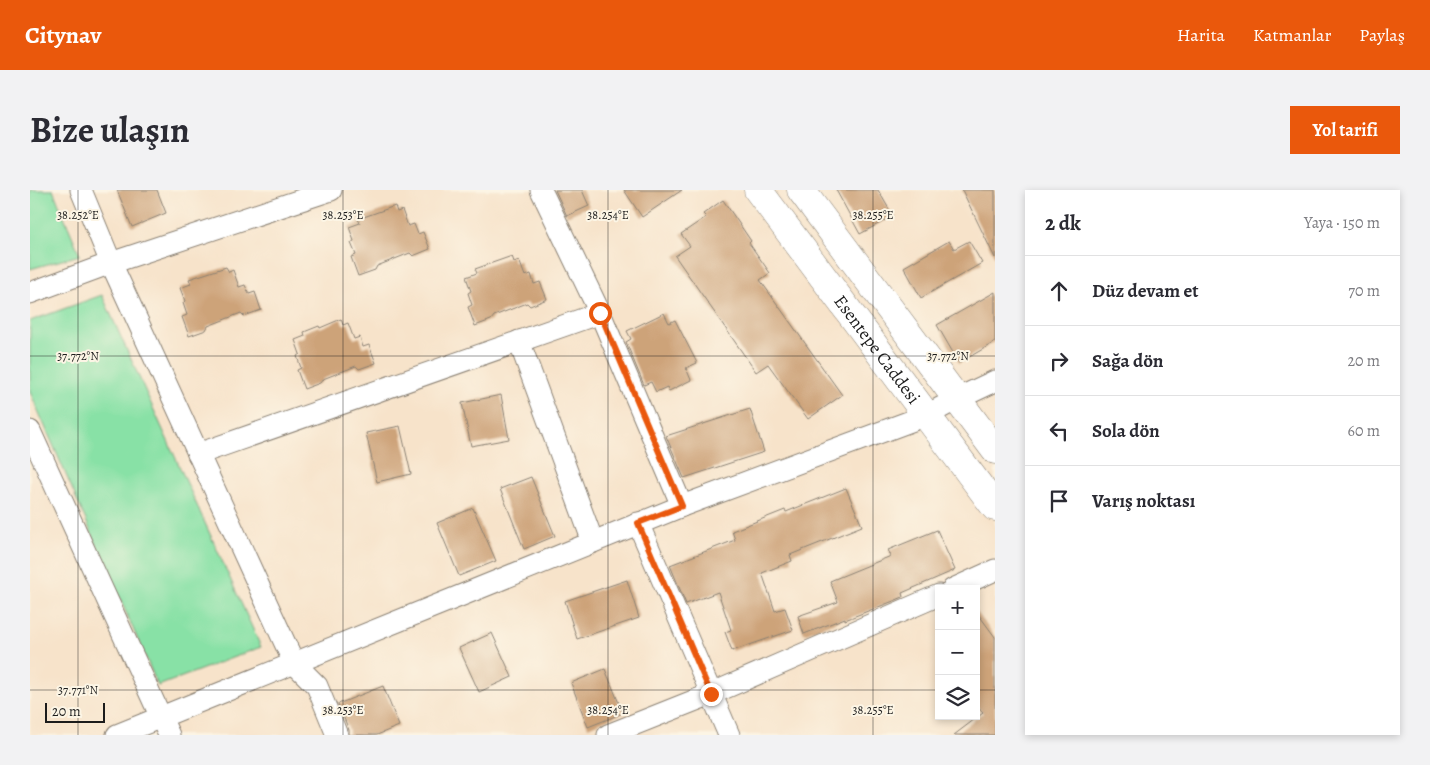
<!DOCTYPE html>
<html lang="tr">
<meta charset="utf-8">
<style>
body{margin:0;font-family:Alegreya,serif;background:#f2f2f3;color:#2b2b33}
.controls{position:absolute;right:15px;bottom:15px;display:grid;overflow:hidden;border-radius:0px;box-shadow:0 2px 8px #0003}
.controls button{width:45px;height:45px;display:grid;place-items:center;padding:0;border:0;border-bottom:1px solid #e1e1e2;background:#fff;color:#2b2b33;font:25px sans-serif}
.scale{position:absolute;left:15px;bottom:12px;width:60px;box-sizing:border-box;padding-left:5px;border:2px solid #1c1c1c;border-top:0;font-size:14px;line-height:18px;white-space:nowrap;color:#1c1c1c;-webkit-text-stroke:4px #fcf5e5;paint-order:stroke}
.stop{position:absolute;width:15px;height:15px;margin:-11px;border:4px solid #ea580c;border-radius:50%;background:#fff}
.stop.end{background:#ea580c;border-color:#fff;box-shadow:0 1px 5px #0008}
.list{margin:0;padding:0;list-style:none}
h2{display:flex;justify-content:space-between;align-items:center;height:65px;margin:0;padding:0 20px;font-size:21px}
h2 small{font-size:16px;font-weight:400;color:#7c7c81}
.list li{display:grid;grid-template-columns:32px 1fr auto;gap:15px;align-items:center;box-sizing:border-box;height:70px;padding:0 20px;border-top:1px solid #e1e1e2}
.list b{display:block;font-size:19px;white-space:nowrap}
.list em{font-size:16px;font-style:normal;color:#7c7c81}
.icon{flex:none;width:28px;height:28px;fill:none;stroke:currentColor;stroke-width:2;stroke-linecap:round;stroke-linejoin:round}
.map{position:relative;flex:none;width:965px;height:545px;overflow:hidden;border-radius:0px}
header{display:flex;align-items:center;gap:30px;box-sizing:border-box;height:70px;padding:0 25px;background:#ea580c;color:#fff}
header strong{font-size:24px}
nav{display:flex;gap:28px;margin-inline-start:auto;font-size:18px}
.intro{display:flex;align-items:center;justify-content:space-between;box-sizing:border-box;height:120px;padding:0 30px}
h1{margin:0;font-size:35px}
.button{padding:12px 22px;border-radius:0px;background:#ea580c;color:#fff;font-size:18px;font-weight:700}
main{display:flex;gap:30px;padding:0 30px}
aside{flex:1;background:#fff;border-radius:0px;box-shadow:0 2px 8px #0003}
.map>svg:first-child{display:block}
.green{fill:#88e1a6;stroke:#527e61}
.building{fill:#cda379}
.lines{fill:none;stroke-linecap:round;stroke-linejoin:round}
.minor-casing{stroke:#8a8073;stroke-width:23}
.secondary-casing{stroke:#8a8073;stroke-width:29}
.minor{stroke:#fff;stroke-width:21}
.secondary{stroke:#fff;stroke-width:28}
.route{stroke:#ea580c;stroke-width:6}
.ticks{fill:none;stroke:#1c1c1c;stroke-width:1;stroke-opacity:0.45}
.labels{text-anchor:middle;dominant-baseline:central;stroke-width:4;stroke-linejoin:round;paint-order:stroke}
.street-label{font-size:18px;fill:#1c1c1c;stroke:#fcf5e5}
.ticks-label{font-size:12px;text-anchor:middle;fill:#1c1c1c;stroke:#fcf5e5;stroke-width:4;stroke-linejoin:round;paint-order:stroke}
</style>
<header>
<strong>Citynav</strong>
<nav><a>Harita</a><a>Katmanlar</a><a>Paylaş</a></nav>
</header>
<div class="intro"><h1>Bize ulaşın</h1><a class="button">Yol tarifi</a></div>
<main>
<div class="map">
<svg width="965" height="545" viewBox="0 0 965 545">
<rect width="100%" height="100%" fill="#fcf5e5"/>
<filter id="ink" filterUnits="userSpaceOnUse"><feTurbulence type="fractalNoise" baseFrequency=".02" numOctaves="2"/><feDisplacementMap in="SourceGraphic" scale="10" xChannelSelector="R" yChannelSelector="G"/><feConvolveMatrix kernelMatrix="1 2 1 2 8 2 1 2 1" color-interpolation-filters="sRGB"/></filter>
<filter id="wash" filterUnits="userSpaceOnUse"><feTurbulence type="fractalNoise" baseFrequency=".0096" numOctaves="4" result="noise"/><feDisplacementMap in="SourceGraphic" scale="20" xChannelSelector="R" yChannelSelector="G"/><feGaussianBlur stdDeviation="1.12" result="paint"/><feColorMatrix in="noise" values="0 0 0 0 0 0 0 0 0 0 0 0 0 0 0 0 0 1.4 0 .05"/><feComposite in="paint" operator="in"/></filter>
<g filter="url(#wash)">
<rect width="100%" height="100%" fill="#f7e3ca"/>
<!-- green -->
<g class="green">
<path d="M 0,0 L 23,0 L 50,65 L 0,79 Z"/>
<path d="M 72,105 L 231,457 L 128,496 L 0,202 L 0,131 Z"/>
</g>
<g id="blocks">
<!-- building -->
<g class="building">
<path d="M 87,0 L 127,0 L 136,23 L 102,37 Z"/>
<path d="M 525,0 L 552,0 L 559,16 L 537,26 Z"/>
<path d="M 594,0 L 652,0 L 612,27 Z"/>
<path d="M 806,0 L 848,0 L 863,26 L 830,44 Z"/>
<path d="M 932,0 L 965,0 L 965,68 Z"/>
<path d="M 693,10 L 721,51 L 719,53 L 740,83 L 730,90 L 812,205 L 778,229 L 738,174 L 726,182 L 645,66 L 660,56 L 651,44 L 676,27 L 673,24 Z"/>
<path d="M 365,16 L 367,22 L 372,20 L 378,36 L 384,34 L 388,44 L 393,42 L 400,59 L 383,66 L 380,63 L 347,76 L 345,80 L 328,86 L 321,67 L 326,65 L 321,53 L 324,51 L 319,37 L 330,33 L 328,29 Z"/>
<path d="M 919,51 L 924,59 L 939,51 L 952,73 L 891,108 L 874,77 Z"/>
<path d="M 482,66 L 484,72 L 489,70 L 495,86 L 501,84 L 504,94 L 510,92 L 517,109 L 500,116 L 497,113 L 464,126 L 461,130 L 445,136 L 438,117 L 442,115 L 438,103 L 441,101 L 436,87 L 447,83 L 445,79 Z"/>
<path d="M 196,77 L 199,82 L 203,80 L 209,97 L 215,95 L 219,104 L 225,102 L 231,120 L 214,126 L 211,123 L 178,136 L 176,140 L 159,146 L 152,127 L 157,125 L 153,113 L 155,111 L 150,98 L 161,94 L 159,89 Z"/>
<path d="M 965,102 L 965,152 L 929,173 L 907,135 Z"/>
<path d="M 634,123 L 639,133 L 645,130 L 667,173 L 656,178 L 661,190 L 639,201 L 637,197 L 626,202 L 621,192 L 614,195 L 596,152 L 601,149 L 597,141 Z"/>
<path d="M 311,129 L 313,135 L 318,133 L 324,149 L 330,147 L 333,157 L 339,155 L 346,173 L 329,179 L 326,176 L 293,189 L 290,193 L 274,199 L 267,180 L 271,178 L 267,166 L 270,164 L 265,150 L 275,146 L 274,142 L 289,136 L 290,138 Z"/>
<path d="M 471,205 L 479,249 L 441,256 L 432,213 Z"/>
<path d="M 720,219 L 734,262 L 654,288 L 636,246 Z"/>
<path d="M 370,236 L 381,284 L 347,292 L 336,243 Z"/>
<path d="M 501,287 L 525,346 L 494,359 L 470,299 Z"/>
<path d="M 816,298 L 832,336 L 760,365 L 762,371 L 732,383 L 745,421 L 755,418 L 763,440 L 702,461 L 695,442 L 701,440 L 688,402 L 656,414 L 640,375 L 705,350 L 702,341 L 755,320 L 756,322 Z"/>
<path d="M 443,318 L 466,371 L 429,386 L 407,333 Z"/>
<path d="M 907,340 L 925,380 L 872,403 L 873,407 L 866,410 L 815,430 L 815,428 L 774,444 L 768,426 L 808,412 L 800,391 L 861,366 L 858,360 Z"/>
<path d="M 597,390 L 609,428 L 547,449 L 535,411 Z"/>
<path d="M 946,421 L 965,447 L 965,545 L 924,545 L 953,523 L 946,515 Z"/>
<path d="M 462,443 L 482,487 L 449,502 L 429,458 Z"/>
<path d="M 575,479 L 593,523 L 558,537 L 541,493 Z"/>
<path d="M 353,496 L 369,536 L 347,545 L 319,545 L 319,540 L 308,514 Z"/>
</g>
</g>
</g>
<g filter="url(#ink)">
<use href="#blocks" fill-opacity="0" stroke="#8a8073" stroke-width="1"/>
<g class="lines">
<!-- minor casing -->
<g class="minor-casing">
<g id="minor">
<path d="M 51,0 L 81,73 L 264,473 L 287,496 L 307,545"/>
<path d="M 511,0 L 570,123 L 652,316"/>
<path d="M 0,103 L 81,73 L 301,0"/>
<path d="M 489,151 L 563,352"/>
<path d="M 0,241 L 139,545"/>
<path d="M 168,264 L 570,123"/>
<path d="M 608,333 L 699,545"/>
<path d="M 923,399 L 965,380"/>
<path d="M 87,545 L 652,316 L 897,225 L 927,209 L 965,191"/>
<path d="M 578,545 L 681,504 L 909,405"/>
</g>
</g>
<!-- secondary casing -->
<g class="secondary-casing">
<g id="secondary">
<path id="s1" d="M 728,0 L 965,317"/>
<path d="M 771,0 L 965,260"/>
</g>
</g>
<!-- minor -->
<use href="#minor" class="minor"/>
<!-- secondary -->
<use href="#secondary" class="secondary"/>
</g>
</g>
<g class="lines" filter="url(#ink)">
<!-- route -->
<path class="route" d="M 570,123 L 652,316 L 608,333 L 681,504"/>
</g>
<!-- ticks -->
<path class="ticks" d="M 48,0 L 48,545M 313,0 L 313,545M 578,0 L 578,545M 843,0 L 843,545M 0,166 L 965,166M 0,500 L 909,500M 946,500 L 965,500"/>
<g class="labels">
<!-- street labels -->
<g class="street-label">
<text stroke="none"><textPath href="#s1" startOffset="199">Esentepe Caddesi</textPath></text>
</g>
</g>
<g class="ticks-label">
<text x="48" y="29">38.252°E</text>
<text x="313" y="29">38.253°E</text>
<text x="578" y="29">38.254°E</text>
<text x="843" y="29">38.255°E</text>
<text x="48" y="170">37.772°N</text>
<text x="918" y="170">37.772°N</text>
<text x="48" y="504">37.771°N</text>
<text x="313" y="524">38.253°E</text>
<text x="578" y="524">38.254°E</text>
<text x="843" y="524">38.255°E</text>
</g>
</svg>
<div class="controls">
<button>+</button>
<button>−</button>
<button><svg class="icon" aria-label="layers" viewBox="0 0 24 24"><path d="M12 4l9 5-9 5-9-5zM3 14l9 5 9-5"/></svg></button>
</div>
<div class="scale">20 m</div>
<div class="stop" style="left:570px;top:123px"></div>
<div class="stop end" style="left:681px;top:504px"></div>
</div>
<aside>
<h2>2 dk<small>Yaya · 150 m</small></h2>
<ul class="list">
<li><svg class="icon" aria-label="ahead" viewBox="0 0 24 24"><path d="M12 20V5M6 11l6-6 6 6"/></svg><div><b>Düz devam et</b></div><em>70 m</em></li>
<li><svg class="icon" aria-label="right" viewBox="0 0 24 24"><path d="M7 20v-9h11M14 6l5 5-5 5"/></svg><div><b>Sağa dön</b></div><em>20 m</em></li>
<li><svg class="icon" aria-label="left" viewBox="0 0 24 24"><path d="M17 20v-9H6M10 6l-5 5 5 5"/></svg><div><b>Sola dön</b></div><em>60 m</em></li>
<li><svg class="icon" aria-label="arrive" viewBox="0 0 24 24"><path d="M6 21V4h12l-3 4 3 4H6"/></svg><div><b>Varış noktası</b></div></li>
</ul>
</aside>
</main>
